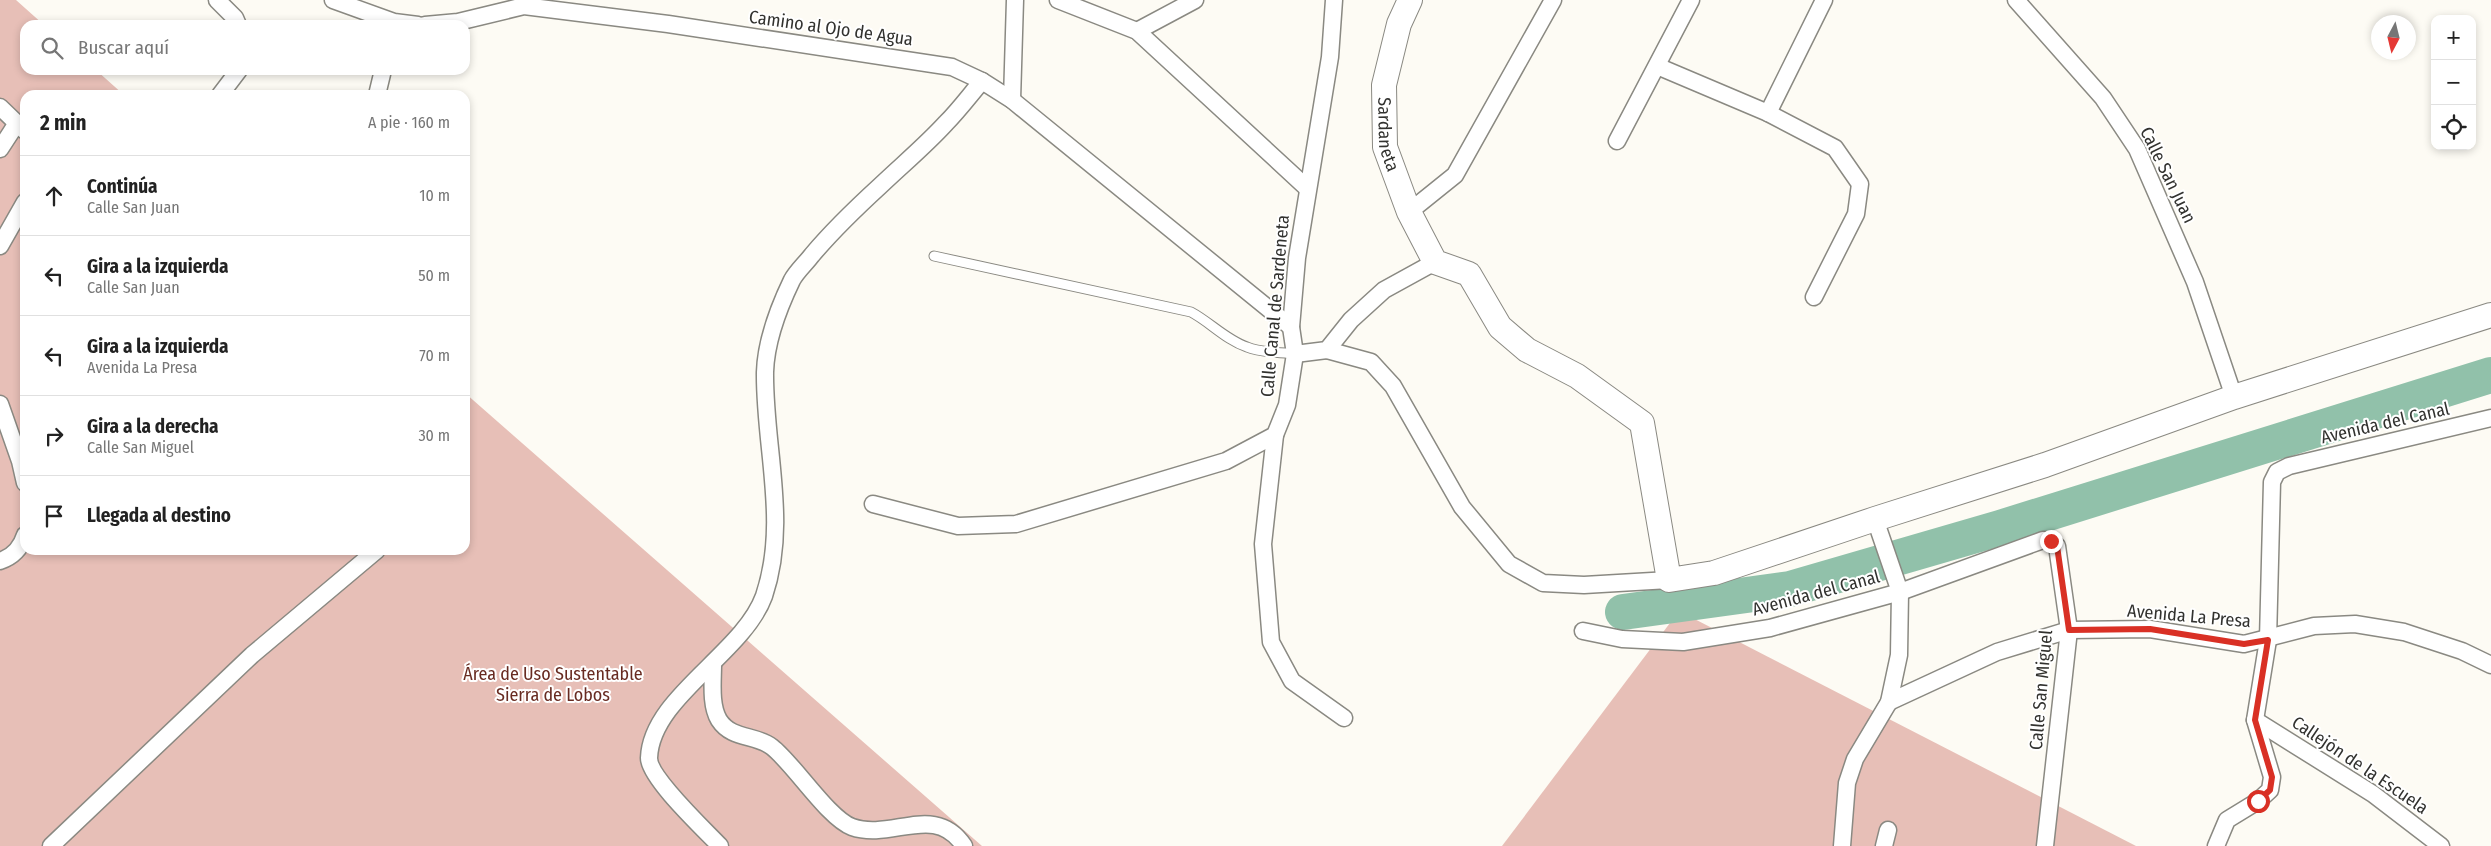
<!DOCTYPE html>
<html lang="es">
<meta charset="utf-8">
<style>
body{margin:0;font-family:"Fira Sans Condensed",sans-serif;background:#f6f6f6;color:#222}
.controls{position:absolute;right:15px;top:15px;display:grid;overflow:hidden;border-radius:10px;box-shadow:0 2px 8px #0003}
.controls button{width:45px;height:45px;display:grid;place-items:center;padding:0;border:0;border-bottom:1px solid #e0e0e0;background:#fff;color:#222;font:25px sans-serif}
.compass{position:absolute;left:2371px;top:15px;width:45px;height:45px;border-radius:50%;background:#fff;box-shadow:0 2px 8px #0003;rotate:187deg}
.stop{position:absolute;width:15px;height:15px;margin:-11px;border:4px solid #d93025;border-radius:50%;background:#fff}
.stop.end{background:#d93025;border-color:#fff;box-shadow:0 1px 5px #0008}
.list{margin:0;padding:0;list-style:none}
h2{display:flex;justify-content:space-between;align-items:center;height:65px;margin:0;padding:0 20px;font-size:21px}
h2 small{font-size:16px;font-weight:400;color:#767676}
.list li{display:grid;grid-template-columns:32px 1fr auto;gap:15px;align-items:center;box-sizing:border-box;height:80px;padding:0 20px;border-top:1px solid #e0e0e0}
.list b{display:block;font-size:19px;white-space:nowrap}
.list p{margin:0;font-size:16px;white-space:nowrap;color:#767676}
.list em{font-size:16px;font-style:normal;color:#767676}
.icon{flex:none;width:28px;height:28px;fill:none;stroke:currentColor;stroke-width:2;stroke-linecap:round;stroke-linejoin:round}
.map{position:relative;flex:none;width:2491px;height:846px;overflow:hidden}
.search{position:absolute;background:#fff;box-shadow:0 2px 8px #0003;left:20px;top:20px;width:450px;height:55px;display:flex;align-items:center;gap:12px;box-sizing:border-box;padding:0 18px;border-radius:15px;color:#767676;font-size:19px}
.panel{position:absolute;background:#fff;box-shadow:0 2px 8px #0003;left:20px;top:90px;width:450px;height:465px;border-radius:15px}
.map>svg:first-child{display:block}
.green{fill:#e7bfb7}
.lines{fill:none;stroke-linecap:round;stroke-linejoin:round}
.river{stroke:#91c1aa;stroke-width:36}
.lane-casing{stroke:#8a8982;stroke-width:11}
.street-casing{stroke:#8a8982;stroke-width:19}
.secondary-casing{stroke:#8a8982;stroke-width:26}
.lane{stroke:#fff;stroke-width:9}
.street{stroke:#fff;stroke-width:16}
.secondary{stroke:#fff;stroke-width:24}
.route{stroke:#d93025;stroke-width:6}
.labels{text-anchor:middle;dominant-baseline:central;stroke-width:4;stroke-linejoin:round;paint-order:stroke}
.street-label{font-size:18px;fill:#32322f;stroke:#fff}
.park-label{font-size:18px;fill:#682b21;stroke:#fff}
</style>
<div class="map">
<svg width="2491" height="846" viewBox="0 0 2491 846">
<rect width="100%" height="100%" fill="#fdfbf4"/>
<!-- green -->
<g class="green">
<path d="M 0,0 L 16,0 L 44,25 L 25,25 L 25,70 L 96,70 L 124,95 L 25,95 L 25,550 L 465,550 L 465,393 L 982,846 L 0,846 Z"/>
<path d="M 1679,611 L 2136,846 L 1502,846 Z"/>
</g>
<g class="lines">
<!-- river -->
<path class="river" d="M 1623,612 L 1790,589 L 2000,528 L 2491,375"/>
<!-- lane casing -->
<g class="lane-casing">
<path id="lane" d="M 934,256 L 1191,312 C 1210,322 1226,340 1247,347 C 1261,353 1280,352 1295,354"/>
</g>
<!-- street casing -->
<g class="street-casing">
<g id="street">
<path d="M 217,0 L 235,18 L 238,25"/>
<path d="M 333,0 L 394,22 L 418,25"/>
<path d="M 1058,0 L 1137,31 L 1307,188"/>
<path d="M 2016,0 L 2103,98 L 2137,149 L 2195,282 L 2234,397"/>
<path d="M 425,25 L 458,22 L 524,6 L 668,24 L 952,67 L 982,81 L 1012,100 L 1291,327"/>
<path d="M 1137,31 L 1195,0"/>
<path d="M 1657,66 L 1768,113 L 1835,148 L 1860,184 L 1856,214 L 1814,297"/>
<path d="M 220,95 L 239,70"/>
<path d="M 377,95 L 383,70"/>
<path d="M 1012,100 L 1015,0"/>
<path d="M 0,107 L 25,131"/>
<path d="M 1768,113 L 1824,0"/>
<path d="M 1617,141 L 1691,0"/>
<path d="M 0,149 L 17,123"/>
<path d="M 1409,212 L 1455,175 L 1553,0"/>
<path d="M 0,246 L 25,202"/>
<path d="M 1327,350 L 1371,362 L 1393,386 L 1462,507 L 1509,564 L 1543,583 L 1584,585 L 1669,580"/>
<path d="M 1295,354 L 1327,350 L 1351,320 L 1384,290 L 1435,262"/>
<path d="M 0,404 L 20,461 L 25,483"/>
<path d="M 1275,435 L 1263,544 L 1271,642 L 1292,681 L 1344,718"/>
<path d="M 873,504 L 958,526 L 1016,524 L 1226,461 L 1275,435 L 1287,405 L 1295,354 L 1291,327 L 1297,258 L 1330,57 L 1334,0"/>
<path d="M 0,561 C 12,557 21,548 25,535"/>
<path d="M 1583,631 L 1622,639 L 1683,642 L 1770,628 L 1900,592 L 2043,540 L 2051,541 L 2057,546 L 2069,630 L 2045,846"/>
<path d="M 713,664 C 713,681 710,705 719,720 C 732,740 755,734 772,747 C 794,764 828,818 852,827 C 892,841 935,802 964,846"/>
<path d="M 1889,702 L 1997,652 L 2069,630 L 2150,629 L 2244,644 L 2314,626 L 2355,624 L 2404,632 L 2462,651 L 2491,665"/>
<path d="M 2255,720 L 2373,794 L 2441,846"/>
<path d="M 51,846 L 252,655 L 377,550"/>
<path d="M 720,846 C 705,830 649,778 649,758 C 651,697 743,654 764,596 C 789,522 764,447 765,372 C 766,340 778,309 792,280 C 797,271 806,263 812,255 C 833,230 856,208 880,186 C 902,165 926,145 946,123 C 959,110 970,95 982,81"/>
<path d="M 1842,846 L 1847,783 L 1855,759 L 1889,702 L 1899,655 L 1900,592 L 1875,519"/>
<path d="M 1884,846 L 1888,830"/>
<path d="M 2216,846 L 2227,820 L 2258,801 L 2270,790 L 2272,777 L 2255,720 L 2268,640 L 2272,482 L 2277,472 L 2289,466 L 2491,418"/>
</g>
</g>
<!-- secondary casing -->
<g class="secondary-casing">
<g id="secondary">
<path id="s1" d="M 1410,0 L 1399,24 L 1384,85 L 1385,147 L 1409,212 L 1435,262 L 1469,274 L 1500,327 L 1527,350 L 1577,376 L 1642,423 L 1669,580 L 1714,573 L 1875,519 L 2045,465 L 2234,397 L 2491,315"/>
</g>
</g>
<!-- lane -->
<use href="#lane" class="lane"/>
<!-- street -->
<use href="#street" class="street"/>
<!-- secondary -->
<use href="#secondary" class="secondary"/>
</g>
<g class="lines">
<!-- route -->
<path class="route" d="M 2051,541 L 2057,546 L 2069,630 L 2150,629 L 2244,644 L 2268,640 L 2255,720 L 2272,777 L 2270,790 L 2258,801"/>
</g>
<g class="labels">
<!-- street labels -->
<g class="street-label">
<text transform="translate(831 28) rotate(8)">Camino al Ojo de Agua</text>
<text stroke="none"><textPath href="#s1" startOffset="139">Sardaneta</textPath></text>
<text transform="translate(2168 175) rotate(64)">Calle San Juan</text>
<text transform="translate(1275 306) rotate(-85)">Calle Canal de Sardeneta</text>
<text transform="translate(2385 423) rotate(-13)">Avenida del Canal</text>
<text transform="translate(1816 593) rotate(-15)">Avenida del Canal</text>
<text transform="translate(2189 616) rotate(5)">Avenida La Presa</text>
<text transform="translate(2041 690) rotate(-85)">Calle San Miguel</text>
<text transform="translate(2360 765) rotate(34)">Callejón de la Escuela</text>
</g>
<!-- park labels -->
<g class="park-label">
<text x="553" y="674">Área de Uso Sustentable<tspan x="553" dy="21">Sierra de Lobos</tspan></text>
</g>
</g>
</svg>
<div class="controls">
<button>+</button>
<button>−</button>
<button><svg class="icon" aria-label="locate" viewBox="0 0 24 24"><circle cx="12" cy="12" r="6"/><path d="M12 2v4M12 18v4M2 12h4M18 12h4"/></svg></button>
</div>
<svg class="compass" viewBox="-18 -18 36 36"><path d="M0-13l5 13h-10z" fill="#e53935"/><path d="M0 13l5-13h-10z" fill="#767676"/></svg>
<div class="stop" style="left:2258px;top:801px"></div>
<div class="stop end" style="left:2051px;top:541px"></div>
<div class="search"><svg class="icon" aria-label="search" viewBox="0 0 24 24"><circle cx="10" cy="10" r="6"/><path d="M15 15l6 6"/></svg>Buscar aquí</div>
<section class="panel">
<h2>2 min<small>A pie · 160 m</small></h2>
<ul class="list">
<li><svg class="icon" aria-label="ahead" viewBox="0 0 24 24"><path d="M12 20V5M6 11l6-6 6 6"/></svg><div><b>Continúa</b><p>Calle San Juan</p></div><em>10 m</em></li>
<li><svg class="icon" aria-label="left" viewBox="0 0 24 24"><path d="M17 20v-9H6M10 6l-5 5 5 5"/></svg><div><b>Gira a la izquierda</b><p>Calle San Juan</p></div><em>50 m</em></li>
<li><svg class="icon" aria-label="left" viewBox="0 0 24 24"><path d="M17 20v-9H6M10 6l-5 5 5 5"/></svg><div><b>Gira a la izquierda</b><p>Avenida La Presa</p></div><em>70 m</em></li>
<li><svg class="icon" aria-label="right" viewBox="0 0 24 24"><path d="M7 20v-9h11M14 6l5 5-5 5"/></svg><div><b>Gira a la derecha</b><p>Calle San Miguel</p></div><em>30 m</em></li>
<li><svg class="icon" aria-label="arrive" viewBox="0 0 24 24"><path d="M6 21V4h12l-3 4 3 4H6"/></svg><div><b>Llegada al destino</b></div></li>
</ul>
</section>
</div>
